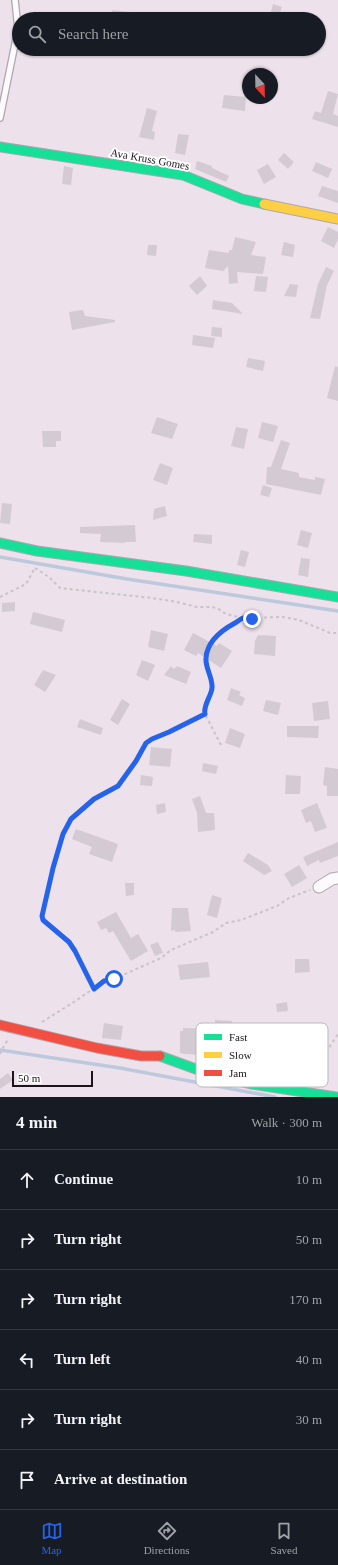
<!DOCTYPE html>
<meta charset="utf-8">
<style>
body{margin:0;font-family:"Times New Roman",serif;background:#242831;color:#f1f3f6}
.compass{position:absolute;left:242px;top:68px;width:36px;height:36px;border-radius:50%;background:#171b24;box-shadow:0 1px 3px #0004;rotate:158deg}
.scale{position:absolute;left:12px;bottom:10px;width:81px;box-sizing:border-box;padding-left:4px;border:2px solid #1c141b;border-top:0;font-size:11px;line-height:14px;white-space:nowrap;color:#1c141b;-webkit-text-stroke:3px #fff;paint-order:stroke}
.stop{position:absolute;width:12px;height:12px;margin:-9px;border:3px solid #2563eb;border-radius:50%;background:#fff}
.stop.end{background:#2563eb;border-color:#fff;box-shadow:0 1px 4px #0008}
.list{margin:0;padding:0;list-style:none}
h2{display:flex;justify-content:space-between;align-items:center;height:52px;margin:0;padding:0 16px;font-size:17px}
h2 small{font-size:13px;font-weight:400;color:#9ea1a6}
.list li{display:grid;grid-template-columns:26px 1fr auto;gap:12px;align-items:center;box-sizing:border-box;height:60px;padding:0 16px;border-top:1px solid #363941}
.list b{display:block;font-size:15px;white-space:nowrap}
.list em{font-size:13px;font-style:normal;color:#9ea1a6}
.icon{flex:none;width:22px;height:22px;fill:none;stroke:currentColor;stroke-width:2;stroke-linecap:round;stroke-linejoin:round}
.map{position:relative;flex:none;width:338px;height:1097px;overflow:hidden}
.search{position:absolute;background:#171b24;box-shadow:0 1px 3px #0004;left:12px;right:12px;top:12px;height:44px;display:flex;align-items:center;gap:10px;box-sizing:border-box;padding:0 14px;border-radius:22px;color:#9ea1a6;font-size:15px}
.sheet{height:412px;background:#171b24}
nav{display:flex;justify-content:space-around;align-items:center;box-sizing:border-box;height:56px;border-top:1px solid #363941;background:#171b24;font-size:11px;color:#9ea1a6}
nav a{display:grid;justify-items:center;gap:2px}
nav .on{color:#2563eb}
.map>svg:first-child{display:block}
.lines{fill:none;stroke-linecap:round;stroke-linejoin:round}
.stream{stroke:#bcc9dc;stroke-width:3.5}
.building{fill:#d4cad4}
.lane-casing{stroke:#afa6ae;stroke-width:8}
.street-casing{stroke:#afa6ae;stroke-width:13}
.fast-casing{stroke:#afa6ae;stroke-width:11}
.slow-casing{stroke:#afa6ae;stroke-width:11}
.jam-casing{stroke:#afa6ae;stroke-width:11}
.path{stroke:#c8c4c7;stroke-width:2;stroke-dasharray:3 3;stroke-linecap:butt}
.lane{stroke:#fcfafc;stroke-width:5.5}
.street{stroke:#fcfafc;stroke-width:11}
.fast{stroke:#16e098;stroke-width:9}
.slow{stroke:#ffcf43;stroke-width:9}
.jam{stroke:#f24e42;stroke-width:9}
.route{stroke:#2563eb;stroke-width:5}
.labels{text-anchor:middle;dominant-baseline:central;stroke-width:4;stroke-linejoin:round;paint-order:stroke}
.street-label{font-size:11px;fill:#1c141b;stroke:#fff}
.key{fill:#fff;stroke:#bbb8bb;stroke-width:1}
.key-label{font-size:11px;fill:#1c141b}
</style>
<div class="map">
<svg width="338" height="1097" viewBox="0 0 338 1097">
<rect width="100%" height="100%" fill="#ede1ec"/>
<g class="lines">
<!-- stream -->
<g class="stream">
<path d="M 0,557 L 127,579 L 338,611"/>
<path d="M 0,1050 L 120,1068 L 275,1097"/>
</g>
</g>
<!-- building -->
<g class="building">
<path d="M 273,4 L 282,7 L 278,19 L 269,19 Z"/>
<path d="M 112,10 L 137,13 L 137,19 L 111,19 Z"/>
<path d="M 328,91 L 338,94 L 333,114 L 338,116 L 338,127 L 312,119 L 315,111 L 321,113 Z"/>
<path d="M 224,95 L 246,97 L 245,111 L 222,108 Z"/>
<path d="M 147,108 L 157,111 L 152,131 L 155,132 L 154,140 L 139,137 Z"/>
<path d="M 178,134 L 189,135 L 185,155 L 175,153 Z"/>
<path d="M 284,153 L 294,162 L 288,169 L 278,160 Z"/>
<path d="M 197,161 L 212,166 L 212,168 L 229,176 L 226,182 L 195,169 Z"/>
<path d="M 316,162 L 332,169 L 328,178 L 312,171 Z"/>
<path d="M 268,164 L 276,177 L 264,184 L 257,170 Z"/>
<path d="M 64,166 L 73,168 L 71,185 L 62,184 Z"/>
<path d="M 322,186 L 338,191 L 338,203 L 318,196 Z"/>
<path d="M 328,227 L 338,232 L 338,239 L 334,248 L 321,241 Z"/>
<path d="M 235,237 L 256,242 L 251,255 L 266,257 L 263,274 L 237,272 L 238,283 L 229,284 L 228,266 L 223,271 L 205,268 L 209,250 L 229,253 L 229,250 L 232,250 Z"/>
<path d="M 284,242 L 295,245 L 293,257 L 281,255 Z"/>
<path d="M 148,245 L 157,245 L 156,256 L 147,255 Z"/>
<path d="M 326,267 L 334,271 L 327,285 L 320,319 L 310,318 L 318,284 Z"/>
<path d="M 200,276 L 207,286 L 197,295 L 189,286 Z"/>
<path d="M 256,276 L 268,277 L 266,292 L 254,291 Z"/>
<path d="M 290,284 L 298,285 L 296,297 L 284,296 Z"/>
<path d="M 213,300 L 232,303 L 243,314 L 212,309 Z"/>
<path d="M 83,310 L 85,316 L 115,320 L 115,322 L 72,330 L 69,312 Z"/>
<path d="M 212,327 L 222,328 L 222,337 L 211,336 Z"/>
<path d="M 193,335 L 215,338 L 213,348 L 192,345 Z"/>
<path d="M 248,358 L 265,361 L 263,371 L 246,367 Z"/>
<path d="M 335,366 L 338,367 L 338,401 L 327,398 Z"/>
<path d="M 157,417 L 178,424 L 172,439 L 151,433 Z"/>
<path d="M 262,422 L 278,426 L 273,442 L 258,438 Z"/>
<path d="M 236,427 L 248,429 L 244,449 L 231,446 Z"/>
<path d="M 42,431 L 61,431 L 61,441 L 56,441 L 56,447 L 43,447 Z"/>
<path d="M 281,440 L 290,443 L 281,469 L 299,473 L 299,477 L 315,480 L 315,477 L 325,479 L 321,495 L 266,484 L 267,467 L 271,467 Z"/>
<path d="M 160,463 L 173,468 L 167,485 L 153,480 Z"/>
<path d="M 263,485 L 272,488 L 269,497 L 260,495 Z"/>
<path d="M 2,503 L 12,504 L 10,524 L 0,523 Z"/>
<path d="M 165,506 L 167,516 L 153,520 L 154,509 Z"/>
<path d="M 135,525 L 136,542 L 125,542 L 125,543 L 100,542 L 101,534 L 80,533 L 80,527 Z"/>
<path d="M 301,530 L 312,533 L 308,548 L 297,545 Z"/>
<path d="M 194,534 L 212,535 L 212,544 L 193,542 Z"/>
<path d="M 241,550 L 249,552 L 245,567 L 237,565 Z"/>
<path d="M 301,558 L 310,559 L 308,577 L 298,575 Z"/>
<path d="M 15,602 L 15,611 L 2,612 L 2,603 Z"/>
<path d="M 33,612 L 65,620 L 62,632 L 30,624 Z"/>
<path d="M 151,630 L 168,634 L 164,651 L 148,647 Z"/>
<path d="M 193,633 L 217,646 L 219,643 L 232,651 L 221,668 L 198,653 L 196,656 L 184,650 Z"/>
<path d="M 258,635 L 276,636 L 275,656 L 254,654 L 255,641 Z"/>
<path d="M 142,660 L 155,665 L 148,681 L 136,675 Z"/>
<path d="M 171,666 L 174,669 L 177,666 L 191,672 L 186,684 L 164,675 Z"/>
<path d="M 43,670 L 56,675 L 45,692 L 34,685 Z"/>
<path d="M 231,688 L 241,692 L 239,695 L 245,698 L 242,706 L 227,700 Z"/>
<path d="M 122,699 L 130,704 L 118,725 L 110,720 Z"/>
<path d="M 266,700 L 281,703 L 278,715 L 263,711 Z"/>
<path d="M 328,701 L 330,719 L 314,721 L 312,703 Z"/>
<path d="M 80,719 L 103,728 L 101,735 L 77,727 Z"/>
<path d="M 287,726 L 319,726 L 318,738 L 287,737 Z"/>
<path d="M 230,728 L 245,734 L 240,748 L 225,743 Z"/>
<path d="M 151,747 L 172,749 L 170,767 L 149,765 Z"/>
<path d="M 203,763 L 218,766 L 216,774 L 202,771 Z"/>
<path d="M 325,767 L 338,769 L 338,796 L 327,796 L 327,786 L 323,785 Z"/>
<path d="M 141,775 L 153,777 L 152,786 L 140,785 Z"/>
<path d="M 286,775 L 301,776 L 300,794 L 285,794 Z"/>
<path d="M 200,796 L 206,813 L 214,813 L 215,830 L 198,832 L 197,813 L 192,799 Z"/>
<path d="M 165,803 L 166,812 L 157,814 L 156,805 Z"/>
<path d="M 317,803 L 327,828 L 315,832 L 311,821 L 306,823 L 301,810 Z"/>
<path d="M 76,829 L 118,844 L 112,862 L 89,854 L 92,847 L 72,839 Z"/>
<path d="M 338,842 L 338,856 L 320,863 L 319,860 L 307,866 L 303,857 Z"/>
<path d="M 248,853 L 268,865 L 272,871 L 264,875 L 243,861 Z"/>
<path d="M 299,865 L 307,878 L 292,887 L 284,874 Z"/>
<path d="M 125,883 L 134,883 L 134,895 L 126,896 Z"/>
<path d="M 212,895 L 222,898 L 217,918 L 207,915 Z"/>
<path d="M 172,908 L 188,908 L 191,931 L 175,932 L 175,930 L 171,931 Z"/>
<path d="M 116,912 L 131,938 L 138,934 L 148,951 L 131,961 L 113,931 L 109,933 L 106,928 L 101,930 L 97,922 Z"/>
<path d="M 158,942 L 163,953 L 155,956 L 150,945 Z"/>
<path d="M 295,959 L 309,959 L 310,972 L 295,973 Z"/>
<path d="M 208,962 L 210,977 L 180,980 L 178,965 Z"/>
<path d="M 287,1002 L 288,1011 L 277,1012 L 276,1004 Z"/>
<path d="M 215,1020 L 232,1021 L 230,1039 L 203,1037 L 203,1055 L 185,1054 L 180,1053 L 180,1031 L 183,1031 L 183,1028 L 215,1029 Z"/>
<path d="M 104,1023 L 123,1026 L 121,1040 L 102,1038 Z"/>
<path d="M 8,1073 L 13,1080 L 0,1089 L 0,1079 Z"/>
</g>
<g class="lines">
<!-- lane casing -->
<g class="lane-casing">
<path id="lane" d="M 0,118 L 18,29 L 15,0"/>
</g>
<!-- street casing -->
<g class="street-casing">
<path id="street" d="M 319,887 L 332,879 L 338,878"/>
</g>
<!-- fast casing -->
<g class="fast-casing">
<g id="fast">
<path d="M 0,147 L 183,175 L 242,199 L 264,204"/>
<path d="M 0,543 L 37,551 L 186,571 L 338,597"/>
<path d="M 160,1056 L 215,1076 L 251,1084 L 336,1097"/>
</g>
</g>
<!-- slow casing -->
<g class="slow-casing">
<path id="slow" d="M 264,204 L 338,219"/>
</g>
<!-- jam casing -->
<g class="jam-casing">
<path id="jam" d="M 0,1025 L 97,1048 L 141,1056 L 160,1056"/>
</g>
<!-- path -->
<g class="path">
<path d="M 35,568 L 49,577 L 60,588 L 152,598 L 177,602 L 197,607 L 211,607 L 217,608 L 226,614 L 243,618 L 283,617 L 299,620 L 330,633 L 338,633"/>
<path d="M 0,597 L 26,584 L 35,568"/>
<path d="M 221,745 L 205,714 C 203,705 211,697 212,688 C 213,681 208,674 207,667 C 203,641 225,631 243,618"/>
<path d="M 94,989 L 75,951 L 69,942 L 43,920 L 43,917 L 53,868 L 63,834 L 71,819 L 94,799 L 118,786 L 136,761 L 146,743 L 152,739 L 169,732 L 205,714"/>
<path d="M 42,1022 L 77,1000 L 104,981 L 114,979 L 161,958 L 171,950 L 213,932 L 226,923 L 241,920 L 277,906 L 289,898 L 310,890"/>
<path d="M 0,1054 L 5,1044 L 8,1040"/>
<path d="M 296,1077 L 300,1030"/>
<path d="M 319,1081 L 324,1055 L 338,1034"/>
</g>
<!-- lane -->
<use href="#lane" class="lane"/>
<!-- street -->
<use href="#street" class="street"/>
<!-- fast -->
<use href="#fast" class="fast"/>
<!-- slow -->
<use href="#slow" class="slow"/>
<!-- jam -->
<use href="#jam" class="jam"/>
</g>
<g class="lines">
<!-- route -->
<path class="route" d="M 114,979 L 104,981 L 94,989 L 75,951 L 69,942 L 43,920 L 42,916 L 53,868 L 63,834 L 71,819 L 94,799 L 118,786 L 136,761 L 146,743 L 152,739 L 169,732 L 205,714 C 203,705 211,697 212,688 C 213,678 205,668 206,658 C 207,642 222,630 235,623 C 237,622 240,619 243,618 C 245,618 249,619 252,619"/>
</g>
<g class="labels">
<!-- street labels -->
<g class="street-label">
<text transform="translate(150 159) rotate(10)">Ava Kruss Gomes</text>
</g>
</g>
<!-- legend -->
<rect x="196" y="1023" width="132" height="64" rx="6" class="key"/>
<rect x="204" y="1034" width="18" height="6" fill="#16e098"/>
<rect x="204" y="1052" width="18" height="6" fill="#ffcf43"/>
<rect x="204" y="1070" width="18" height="6" fill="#f24e42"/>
<g class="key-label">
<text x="229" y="1041">Fast</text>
<text x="229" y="1059">Slow</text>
<text x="229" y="1077">Jam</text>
</g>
</svg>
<svg class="compass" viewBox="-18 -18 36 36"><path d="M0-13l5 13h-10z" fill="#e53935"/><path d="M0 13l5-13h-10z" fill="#9ea1a6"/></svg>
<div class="scale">50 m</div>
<div class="stop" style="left:114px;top:979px"></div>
<div class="stop end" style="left:252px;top:619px"></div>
<div class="search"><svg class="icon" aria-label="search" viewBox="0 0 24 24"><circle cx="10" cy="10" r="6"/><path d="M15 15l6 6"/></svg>Search here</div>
</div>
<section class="sheet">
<h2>4 min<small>Walk · 300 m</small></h2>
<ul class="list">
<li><svg class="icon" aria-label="ahead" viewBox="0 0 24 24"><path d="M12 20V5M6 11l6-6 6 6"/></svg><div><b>Continue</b></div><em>10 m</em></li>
<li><svg class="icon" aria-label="right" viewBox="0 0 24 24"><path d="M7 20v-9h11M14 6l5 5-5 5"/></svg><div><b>Turn right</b></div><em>50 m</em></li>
<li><svg class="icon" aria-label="right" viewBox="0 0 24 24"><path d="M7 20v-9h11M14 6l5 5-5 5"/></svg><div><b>Turn right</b></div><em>170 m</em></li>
<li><svg class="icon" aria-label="left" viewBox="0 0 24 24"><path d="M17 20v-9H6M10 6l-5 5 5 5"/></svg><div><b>Turn left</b></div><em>40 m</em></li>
<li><svg class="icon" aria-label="right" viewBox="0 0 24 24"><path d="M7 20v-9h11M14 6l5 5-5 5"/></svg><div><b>Turn right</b></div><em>30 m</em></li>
<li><svg class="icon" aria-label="arrive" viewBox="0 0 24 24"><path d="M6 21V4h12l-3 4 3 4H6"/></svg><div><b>Arrive at destination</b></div></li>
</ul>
</section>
<nav>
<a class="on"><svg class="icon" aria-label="map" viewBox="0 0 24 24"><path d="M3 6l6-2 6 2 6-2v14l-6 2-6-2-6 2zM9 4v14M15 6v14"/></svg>Map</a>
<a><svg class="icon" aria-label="directions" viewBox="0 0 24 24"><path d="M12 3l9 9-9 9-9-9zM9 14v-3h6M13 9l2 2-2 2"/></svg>Directions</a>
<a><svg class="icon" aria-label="saved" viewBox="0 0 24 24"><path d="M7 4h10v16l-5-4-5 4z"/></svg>Saved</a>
</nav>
